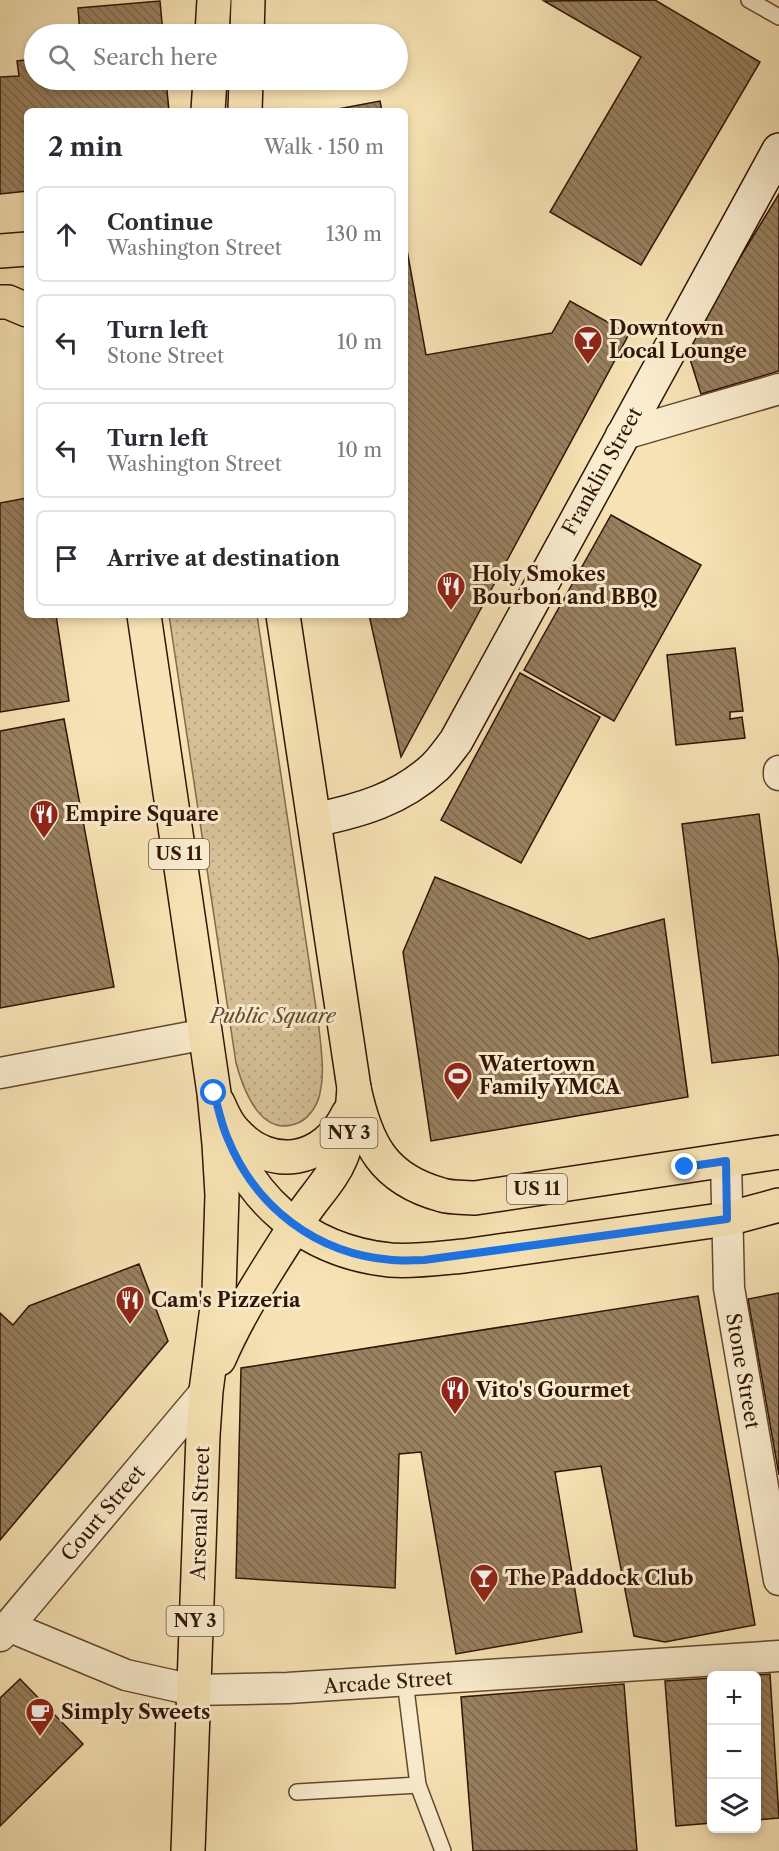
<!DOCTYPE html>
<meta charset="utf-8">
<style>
body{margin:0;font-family:"Libre Caslon Text",serif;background:#f2f2f3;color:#2b2b33}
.controls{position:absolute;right:18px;bottom:18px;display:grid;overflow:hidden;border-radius:9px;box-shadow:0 3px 9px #0003}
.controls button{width:54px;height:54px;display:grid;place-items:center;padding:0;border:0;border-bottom:2px solid #e1e1e2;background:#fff;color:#2b2b33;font:30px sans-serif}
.stop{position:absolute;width:18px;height:18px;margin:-14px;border:4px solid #1a73e8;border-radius:50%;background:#fff}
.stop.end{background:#1a73e8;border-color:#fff;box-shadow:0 2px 6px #0008}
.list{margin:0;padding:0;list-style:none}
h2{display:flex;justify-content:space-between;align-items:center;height:78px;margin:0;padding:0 24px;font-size:26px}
h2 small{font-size:20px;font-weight:400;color:#7c7c81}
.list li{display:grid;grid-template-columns:39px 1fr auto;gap:18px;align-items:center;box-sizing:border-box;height:96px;margin:0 12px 12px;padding:0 12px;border:2px solid #e1e1e2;border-radius:9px}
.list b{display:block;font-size:22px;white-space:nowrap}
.list p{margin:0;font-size:20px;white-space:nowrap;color:#7c7c81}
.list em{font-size:20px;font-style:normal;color:#7c7c81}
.icon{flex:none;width:33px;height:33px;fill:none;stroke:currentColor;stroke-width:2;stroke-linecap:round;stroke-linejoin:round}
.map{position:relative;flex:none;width:779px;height:1851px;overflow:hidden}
.search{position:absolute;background:#fff;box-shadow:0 3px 9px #0003;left:24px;top:24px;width:384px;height:66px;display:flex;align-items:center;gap:15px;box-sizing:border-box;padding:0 21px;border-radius:33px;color:#7c7c81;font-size:22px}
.panel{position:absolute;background:#fff;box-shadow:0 3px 9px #0003;left:24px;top:108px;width:384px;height:510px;border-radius:9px}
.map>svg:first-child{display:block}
.park{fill:url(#park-dots);stroke:#836a4e;stroke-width:1.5}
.building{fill:url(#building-back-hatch);stroke:#311404;stroke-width:1.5}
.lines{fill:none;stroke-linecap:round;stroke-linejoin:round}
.lane-casing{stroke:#624830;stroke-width:18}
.street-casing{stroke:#624830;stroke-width:33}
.secondary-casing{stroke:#311404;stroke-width:36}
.primary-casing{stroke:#311404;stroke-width:36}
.highway-casing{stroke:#311404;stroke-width:36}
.lane{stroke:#faedcf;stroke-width:15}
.street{stroke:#faedcf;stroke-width:30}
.secondary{stroke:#faedcf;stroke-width:33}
.primary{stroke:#f7e3b5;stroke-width:33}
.highway{stroke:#f7e3b5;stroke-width:33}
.route{stroke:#1a73e8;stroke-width:8}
.labels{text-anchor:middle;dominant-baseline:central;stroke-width:6;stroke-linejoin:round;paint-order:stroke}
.shield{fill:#faedcf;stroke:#6d5541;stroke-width:1.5}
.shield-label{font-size:18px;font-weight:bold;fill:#311404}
.poi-label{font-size:20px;font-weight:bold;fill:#311404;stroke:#faedcf;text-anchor:start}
.street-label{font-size:20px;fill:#311404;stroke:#faedcf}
.park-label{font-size:20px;font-style:italic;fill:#624830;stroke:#faedcf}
</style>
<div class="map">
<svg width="779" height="1851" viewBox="0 0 779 1851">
<defs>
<pattern id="park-dots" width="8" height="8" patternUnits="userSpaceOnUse" patternTransform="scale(1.5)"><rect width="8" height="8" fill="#d5c097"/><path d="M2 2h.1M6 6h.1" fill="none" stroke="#b7a480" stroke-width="1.8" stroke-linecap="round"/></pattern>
<pattern id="building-back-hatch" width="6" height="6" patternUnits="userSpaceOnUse" patternTransform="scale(1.5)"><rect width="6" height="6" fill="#988060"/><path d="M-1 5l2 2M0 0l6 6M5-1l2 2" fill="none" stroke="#7d684d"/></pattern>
</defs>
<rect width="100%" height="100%" fill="#f7e3b5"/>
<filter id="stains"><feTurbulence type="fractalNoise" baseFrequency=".00333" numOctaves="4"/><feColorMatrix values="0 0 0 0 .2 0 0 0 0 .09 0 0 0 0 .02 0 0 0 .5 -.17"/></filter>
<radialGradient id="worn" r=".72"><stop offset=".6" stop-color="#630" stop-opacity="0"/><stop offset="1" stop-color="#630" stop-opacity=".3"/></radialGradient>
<!-- park -->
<path class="park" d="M 169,615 L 257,615 L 319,1028 C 321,1049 325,1071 320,1093 C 318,1104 310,1117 300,1122 C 262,1140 244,1092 236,1063 Z"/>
<!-- building -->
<g class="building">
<path d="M 655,0 L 760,62 L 641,265 L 550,212 L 641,57 L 544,1 Z"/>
<path d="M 160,1 L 163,34 L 80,34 L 78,8 Z"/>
<path d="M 34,59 L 34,80 L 166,80 L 169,111 L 27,111 L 27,191 L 0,194 L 0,77 L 19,76 L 17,61 Z"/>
<path d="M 380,101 L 382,111 L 327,111 Z"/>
<path d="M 779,194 L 779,371 L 701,394 L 686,346 Z"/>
<path d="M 405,239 L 426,355 L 552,333 L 570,301 L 629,334 L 401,757 L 369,615 L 405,615 Z"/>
<path d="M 27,498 L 27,615 L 56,615 L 69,701 L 0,712 L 0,503 Z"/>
<path d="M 611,515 L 701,565 L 614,721 L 524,670 Z"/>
<path d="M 735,648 L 743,711 L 730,712 L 730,719 L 742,717 L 745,738 L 676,745 L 667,655 Z"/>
<path d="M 520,673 L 600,717 L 521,863 L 441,820 Z"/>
<path d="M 64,719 L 114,987 L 0,1008 L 0,731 Z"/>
<path d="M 759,814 L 779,965 L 779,1055 L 712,1063 L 682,824 Z"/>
<path d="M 435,877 L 589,939 L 664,919 L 688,1097 L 431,1141 L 403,952 Z"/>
<path d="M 139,1264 L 168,1341 L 0,1540 L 0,1313 L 13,1325 L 29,1306 Z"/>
<path d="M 779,1293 L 779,1475 L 748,1299 Z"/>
<path d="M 698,1296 L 755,1625 L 665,1642 L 634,1636 L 601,1466 L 555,1472 L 582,1632 L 456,1654 L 421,1452 L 399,1454 L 395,1588 L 236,1578 L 241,1368 Z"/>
<path d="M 770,1674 L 779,1818 L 756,1820 L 756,1676 L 745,1676 Z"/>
<path d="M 712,1678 L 712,1823 L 676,1826 L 665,1681 Z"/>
<path d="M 20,1679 L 83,1744 L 0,1826 L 0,1698 Z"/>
<path d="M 624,1684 L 637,1851 L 473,1851 L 461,1697 Z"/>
</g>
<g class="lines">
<!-- lane casing -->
<g class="lane-casing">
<g id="lane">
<path d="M 749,0 L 779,17"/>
<path d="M 418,1785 L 443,1851"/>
<path d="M 297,1792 L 418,1785 L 405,1681"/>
</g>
</g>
<!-- street casing -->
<g class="street-casing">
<g id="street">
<path d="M 621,435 L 779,389"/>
<path d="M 779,771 L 779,775"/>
<path d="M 0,1073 L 206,1034"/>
<path d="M 726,1161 L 729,1288 L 779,1580"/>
<path d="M 8,1626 L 126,1675 L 193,1690 L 288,1688 L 779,1656"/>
<path d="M 0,1636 L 206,1391"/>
</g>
</g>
<!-- secondary casing -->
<g class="secondary-casing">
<path id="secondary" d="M 314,820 C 359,811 401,799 435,767 C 443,759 449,750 456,741 L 779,150"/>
</g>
<!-- primary casing -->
<g class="primary-casing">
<g id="primary">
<path d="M 354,1088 C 366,1144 383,1179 442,1195 C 452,1198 464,1197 475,1198 L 779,1152"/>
<path d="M 220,1115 C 244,1197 304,1251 390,1260 C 415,1262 440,1258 464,1256 L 727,1219 L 779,1205"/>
</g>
</g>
<!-- highway casing -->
<g class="highway-casing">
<g id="highway">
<path d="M 212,34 L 214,0"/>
<path d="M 247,34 L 248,0"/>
<path d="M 208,111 L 210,80"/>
<path d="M 245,111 L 246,80"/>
<path d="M 0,251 L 27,249"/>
<path d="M 0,302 L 8,302 L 27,310"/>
<path d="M 144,615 L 214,1093 L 219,1144 L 222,1195 L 219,1292 L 206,1391 L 203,1435 L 188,1851"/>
<path d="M 218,1103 C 222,1112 227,1124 234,1131 C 271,1173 325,1162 348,1114"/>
<path d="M 219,1359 C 240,1310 271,1264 299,1220 C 309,1204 321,1191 331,1176 C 349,1150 352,1118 354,1088 L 283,615"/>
</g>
</g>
<!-- lane -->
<use href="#lane" class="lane"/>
<!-- street -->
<use href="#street" class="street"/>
<!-- secondary -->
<use href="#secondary" class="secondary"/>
<!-- primary -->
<use href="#primary" class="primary"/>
<!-- highway -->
<use href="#highway" class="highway"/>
</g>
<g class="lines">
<!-- route -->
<path class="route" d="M 214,1093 C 218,1107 221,1123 227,1137 C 255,1207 316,1254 392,1260 C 402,1261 413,1260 424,1260 L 727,1219 L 726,1161 L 685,1167"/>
</g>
<!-- icons -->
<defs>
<g id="bar-pin" transform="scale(1.5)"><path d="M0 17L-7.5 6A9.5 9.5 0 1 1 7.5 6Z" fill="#8f2418" stroke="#faedcf"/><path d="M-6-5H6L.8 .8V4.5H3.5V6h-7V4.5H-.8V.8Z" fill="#fff"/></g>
<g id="restaurant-pin" transform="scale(1.5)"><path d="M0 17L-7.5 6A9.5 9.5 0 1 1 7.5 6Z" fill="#8f2418" stroke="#faedcf"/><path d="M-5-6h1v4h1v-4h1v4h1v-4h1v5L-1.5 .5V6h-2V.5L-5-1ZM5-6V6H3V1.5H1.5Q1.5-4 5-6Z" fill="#fff"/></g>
<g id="stadium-pin" transform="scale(1.5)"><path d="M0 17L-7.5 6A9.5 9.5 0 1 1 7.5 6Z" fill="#8f2418" stroke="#faedcf"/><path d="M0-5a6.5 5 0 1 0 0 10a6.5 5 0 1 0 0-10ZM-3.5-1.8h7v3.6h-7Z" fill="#fff"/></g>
<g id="cafe-pin" transform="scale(1.5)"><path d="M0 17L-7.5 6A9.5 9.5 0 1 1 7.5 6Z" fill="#8f2418" stroke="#faedcf"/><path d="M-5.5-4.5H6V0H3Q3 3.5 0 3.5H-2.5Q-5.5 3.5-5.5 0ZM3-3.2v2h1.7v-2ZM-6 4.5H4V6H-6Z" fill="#fff"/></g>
</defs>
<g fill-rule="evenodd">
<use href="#bar-pin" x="588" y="340"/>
<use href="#restaurant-pin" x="451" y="586"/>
<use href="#restaurant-pin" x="44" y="814"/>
<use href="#stadium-pin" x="458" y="1076"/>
<use href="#restaurant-pin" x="130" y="1300"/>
<use href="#restaurant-pin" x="455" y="1390"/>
<use href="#bar-pin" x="484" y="1578"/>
<use href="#cafe-pin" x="40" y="1712"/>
</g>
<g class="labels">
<!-- shield labels -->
<g class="shield">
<rect x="149" y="839" width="60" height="30" rx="4.5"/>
<rect x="320.5" y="1118" width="57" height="30" rx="4.5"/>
<rect x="507" y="1174" width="60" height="30" rx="4.5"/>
<rect x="166.5" y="1606" width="57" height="30" rx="4.5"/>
</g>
<g class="shield-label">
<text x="179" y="854">US 11</text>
<text x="349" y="1133">NY 3</text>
<text x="537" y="1189">US 11</text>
<text x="195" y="1621">NY 3</text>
</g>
<!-- poi labels -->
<g class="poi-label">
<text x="609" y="328">Downtown<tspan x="609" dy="23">Local Lounge</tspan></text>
<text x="472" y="574">Holy Smokes<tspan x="472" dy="23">Bourbon and BBQ</tspan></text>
<text x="65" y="814">Empire Square</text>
<text x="479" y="1064">Watertown<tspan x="479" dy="23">Family YMCA</tspan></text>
<text x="151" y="1300">Cam's Pizzeria</text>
<text x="476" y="1390">Vito's Gourmet</text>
<text x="505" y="1578">The Paddock Club</text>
<text x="61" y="1712">Simply Sweets</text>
</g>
<!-- street labels -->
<g class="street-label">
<text transform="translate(602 471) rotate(-61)">Franklin Street</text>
<text transform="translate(743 1371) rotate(80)">Stone Street</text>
<text transform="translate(103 1513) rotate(-50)">Court Street</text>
<text transform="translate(200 1513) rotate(-88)">Arsenal Street</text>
<text transform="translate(388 1682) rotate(-4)">Arcade Street</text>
</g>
<!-- park labels -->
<g class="park-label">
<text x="273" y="1016">Public Square</text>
</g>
</g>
<rect width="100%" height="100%" filter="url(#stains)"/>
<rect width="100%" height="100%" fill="url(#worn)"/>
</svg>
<div class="controls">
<button>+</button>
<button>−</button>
<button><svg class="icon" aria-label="layers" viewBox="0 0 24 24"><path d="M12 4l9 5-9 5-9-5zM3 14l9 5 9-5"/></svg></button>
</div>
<div class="stop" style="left:214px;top:1093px"></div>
<div class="stop end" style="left:685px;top:1167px"></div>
<div class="search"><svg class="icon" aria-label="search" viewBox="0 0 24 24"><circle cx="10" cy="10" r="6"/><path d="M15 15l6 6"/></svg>Search here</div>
<section class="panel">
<h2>2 min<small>Walk · 150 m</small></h2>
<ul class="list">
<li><svg class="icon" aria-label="ahead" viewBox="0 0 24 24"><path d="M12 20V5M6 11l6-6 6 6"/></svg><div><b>Continue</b><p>Washington Street</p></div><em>130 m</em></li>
<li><svg class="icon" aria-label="left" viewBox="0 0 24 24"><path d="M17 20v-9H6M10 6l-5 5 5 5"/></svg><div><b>Turn left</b><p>Stone Street</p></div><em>10 m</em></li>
<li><svg class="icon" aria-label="left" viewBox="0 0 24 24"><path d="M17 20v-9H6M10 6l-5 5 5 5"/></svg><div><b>Turn left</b><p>Washington Street</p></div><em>10 m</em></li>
<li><svg class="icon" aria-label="arrive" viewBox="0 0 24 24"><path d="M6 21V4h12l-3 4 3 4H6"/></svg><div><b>Arrive at destination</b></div></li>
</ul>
</section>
</div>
